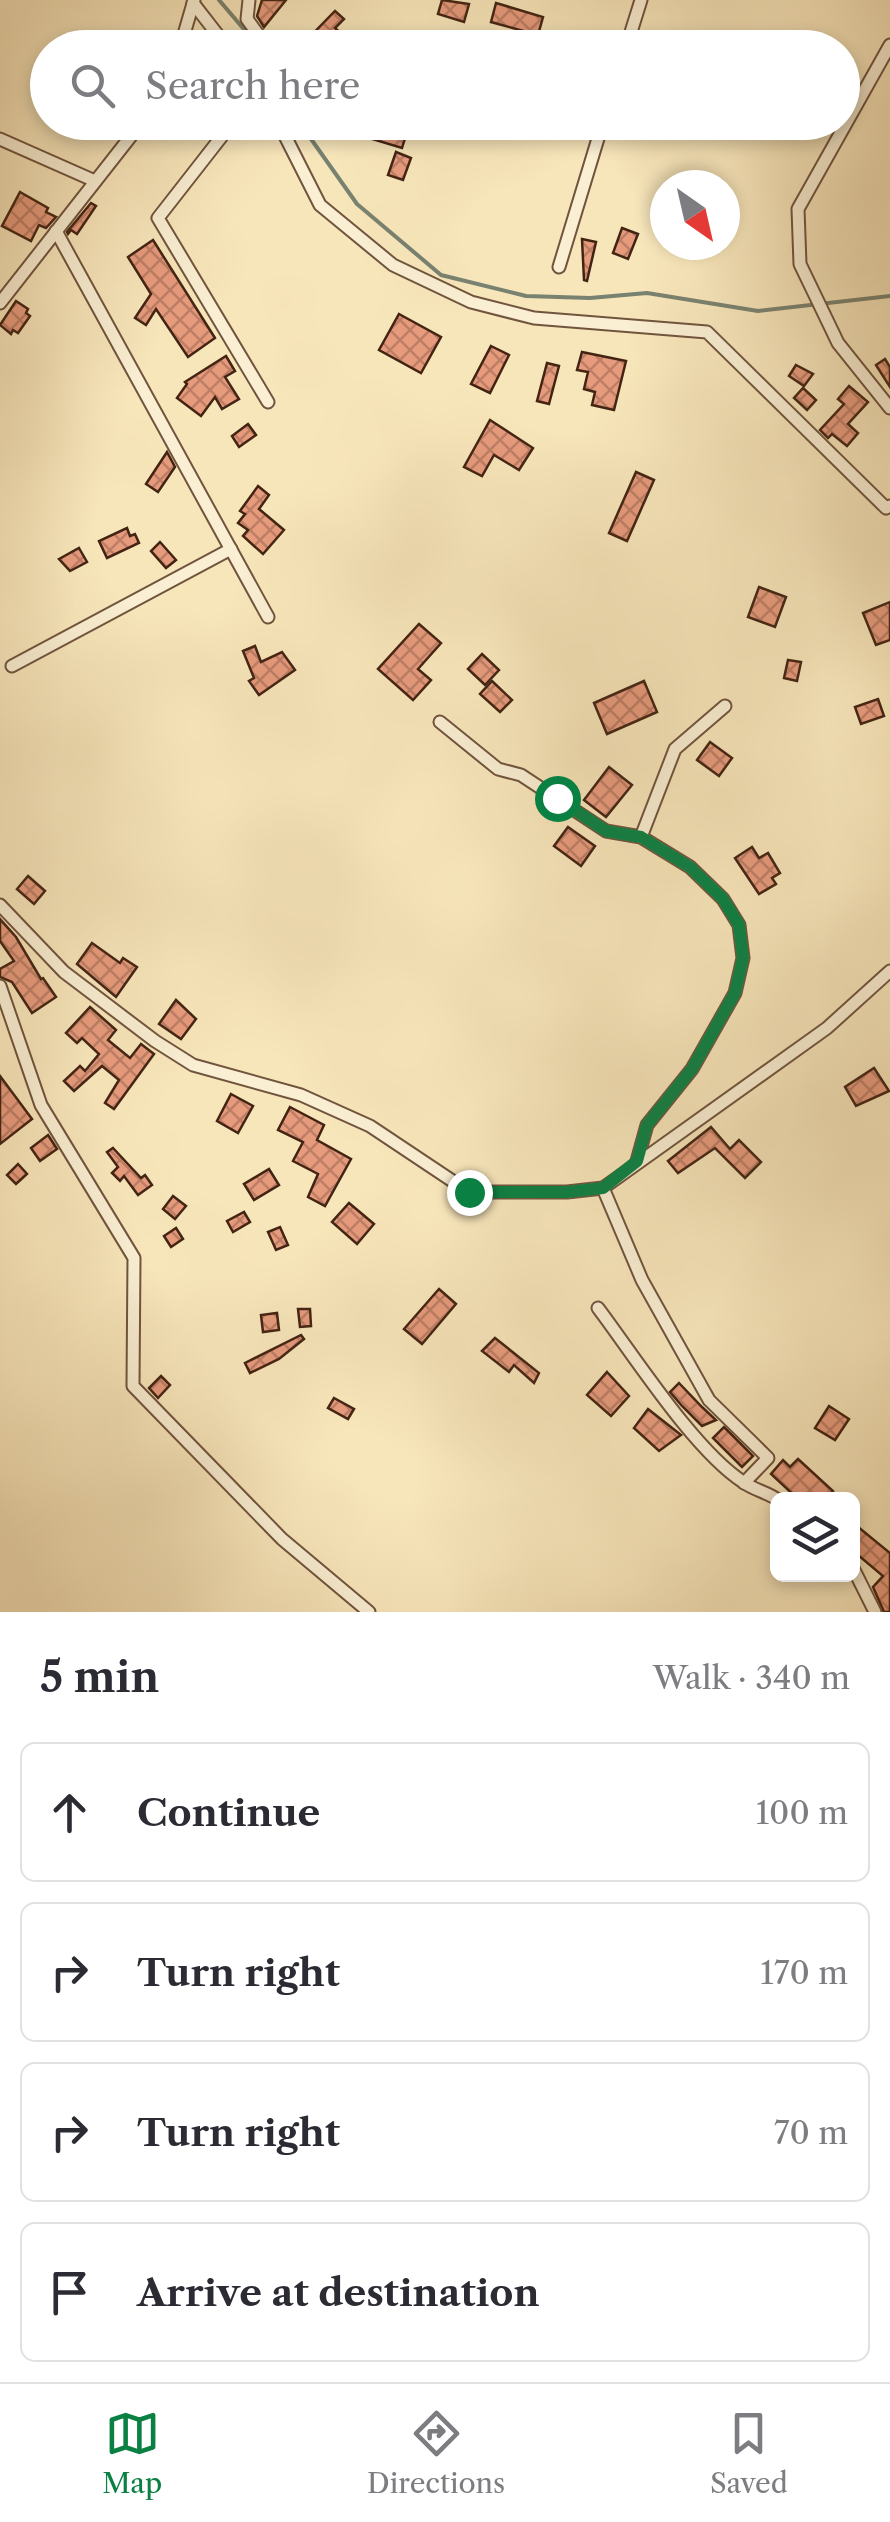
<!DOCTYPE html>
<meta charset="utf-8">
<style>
body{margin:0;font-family:"Libre Caslon Text",serif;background:#f7f7f7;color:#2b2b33}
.controls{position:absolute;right:30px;bottom:30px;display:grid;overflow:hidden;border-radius:15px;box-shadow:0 5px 15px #0003}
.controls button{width:90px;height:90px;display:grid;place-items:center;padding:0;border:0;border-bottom:2px solid #e1e1e2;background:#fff;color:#2b2b33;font:50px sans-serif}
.compass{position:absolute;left:650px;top:170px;width:90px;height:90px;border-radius:50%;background:#fff;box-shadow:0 5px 15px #0003;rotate:146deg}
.stop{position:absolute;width:30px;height:30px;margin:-22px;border:8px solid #0b8043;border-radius:50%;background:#fff}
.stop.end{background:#0b8043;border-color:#fff;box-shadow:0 2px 10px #0008}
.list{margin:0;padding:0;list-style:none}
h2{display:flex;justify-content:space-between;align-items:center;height:130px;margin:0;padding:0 40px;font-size:42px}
h2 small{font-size:32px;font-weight:400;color:#7c7c81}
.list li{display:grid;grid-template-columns:65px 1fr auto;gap:30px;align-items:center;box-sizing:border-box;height:140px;margin:0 20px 20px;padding:0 20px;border:2px solid #e1e1e2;border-radius:15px}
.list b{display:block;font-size:38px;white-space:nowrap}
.list em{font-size:32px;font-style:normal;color:#7c7c81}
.icon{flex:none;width:55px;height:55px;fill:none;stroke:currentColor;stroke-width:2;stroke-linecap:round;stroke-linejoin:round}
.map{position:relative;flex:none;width:890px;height:1612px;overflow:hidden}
.search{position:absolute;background:#fff;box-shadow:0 5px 15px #0003;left:30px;right:30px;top:30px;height:110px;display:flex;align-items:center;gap:25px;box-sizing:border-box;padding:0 35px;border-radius:55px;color:#7c7c81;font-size:38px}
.sheet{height:770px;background:#fff}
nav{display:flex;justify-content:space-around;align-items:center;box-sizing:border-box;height:140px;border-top:2px solid #e1e1e2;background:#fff;font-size:28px;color:#7c7c81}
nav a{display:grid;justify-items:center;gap:5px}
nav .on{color:#0b8043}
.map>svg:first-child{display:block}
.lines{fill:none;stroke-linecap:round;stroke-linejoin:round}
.stream{stroke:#798270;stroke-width:4}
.building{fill:url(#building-cross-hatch);stroke:#432413;stroke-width:2.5}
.minor-casing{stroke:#70543d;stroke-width:15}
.minor{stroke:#faefd3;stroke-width:11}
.route{stroke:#0b8043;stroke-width:12}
</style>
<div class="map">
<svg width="890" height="1612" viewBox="0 0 890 1612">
<defs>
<pattern id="building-cross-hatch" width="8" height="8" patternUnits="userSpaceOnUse" patternTransform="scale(2.5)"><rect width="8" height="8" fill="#e79b7d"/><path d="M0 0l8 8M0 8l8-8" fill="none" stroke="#bd7e65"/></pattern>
</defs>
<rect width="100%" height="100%" fill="#f8e6bb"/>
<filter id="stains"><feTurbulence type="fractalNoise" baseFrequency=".002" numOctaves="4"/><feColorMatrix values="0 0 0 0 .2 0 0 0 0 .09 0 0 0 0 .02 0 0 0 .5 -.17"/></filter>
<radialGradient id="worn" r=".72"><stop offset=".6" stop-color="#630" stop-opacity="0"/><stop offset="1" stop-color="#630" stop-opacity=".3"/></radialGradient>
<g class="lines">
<!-- stream -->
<g class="stream">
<path d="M 219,0 L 260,48"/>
<path d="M 299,122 L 357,204 L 441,275 L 526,296 L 590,298 L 647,293 L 758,311 L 890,296"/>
</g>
</g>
<!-- building -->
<g class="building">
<path d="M 262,0 L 286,0 L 264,27 L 257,16 Z"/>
<path d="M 442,0 L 469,4 L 464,22 L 438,14 Z"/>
<path d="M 496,3 L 543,17 L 538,35 L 491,22 Z"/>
<path d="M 335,11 L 344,19 L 335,28 L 348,40 L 341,48 L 299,48 Z"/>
<path d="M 378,122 L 410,122 L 402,148 L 372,139 Z"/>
<path d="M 396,152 L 411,158 L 403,180 L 388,175 Z"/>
<path d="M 20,192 L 48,208 L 46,212 L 56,217 L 46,228 L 39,225 L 31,241 L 2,226 Z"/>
<path d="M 91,203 L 96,206 L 77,234 L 71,230 L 68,234 L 67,232 Z"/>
<path d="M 622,228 L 638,234 L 628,259 L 613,253 Z"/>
<path d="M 582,239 L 596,242 L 587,281 L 584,280 Z"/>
<path d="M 153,240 L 215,338 L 188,357 L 156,309 L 146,325 L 135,318 L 151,294 L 128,257 Z"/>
<path d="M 16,301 L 28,309 L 26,313 L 30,316 L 18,333 L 13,330 L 11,334 L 0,325 Z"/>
<path d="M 399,314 L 441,337 L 421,373 L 379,350 Z"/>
<path d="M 491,346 L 509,355 L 490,393 L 471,384 Z"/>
<path d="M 582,352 L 626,361 L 614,410 L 592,405 L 595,392 L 584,389 L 588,372 L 577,370 Z"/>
<path d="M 226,356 L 235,371 L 225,377 L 239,399 L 222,409 L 215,397 L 201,416 L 177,398 L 187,384 L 185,382 Z"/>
<path d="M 885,359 L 890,367 L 890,387 L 876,365 Z"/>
<path d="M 547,363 L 559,366 L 549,404 L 537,401 Z"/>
<path d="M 796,365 L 813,374 L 804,386 L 789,376 Z"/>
<path d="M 849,386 L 868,402 L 848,424 L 858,433 L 847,446 L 832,434 L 828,438 L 820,430 L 844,404 L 838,399 Z"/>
<path d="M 803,388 L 816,400 L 807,410 L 794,398 Z"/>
<path d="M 490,420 L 533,448 L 519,470 L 494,455 L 482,476 L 464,467 Z"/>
<path d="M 248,424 L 256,435 L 239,447 L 232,436 Z"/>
<path d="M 167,452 L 175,467 L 158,492 L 146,484 Z"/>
<path d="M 636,472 L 654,480 L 627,541 L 609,533 Z"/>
<path d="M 258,486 L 269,495 L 259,509 L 284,530 L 263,554 L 243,536 L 248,530 L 238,523 L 245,514 L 240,511 Z"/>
<path d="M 127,528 L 130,536 L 135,534 L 139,543 L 107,558 L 99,541 Z"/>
<path d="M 160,542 L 176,560 L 166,568 L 151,551 Z"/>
<path d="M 79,548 L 87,562 L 70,571 L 59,559 Z"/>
<path d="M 759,587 L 786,597 L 775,627 L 748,617 Z"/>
<path d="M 890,602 L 890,640 L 876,645 L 863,613 Z"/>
<path d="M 419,624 L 441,643 L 418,669 L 431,680 L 413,700 L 378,669 Z"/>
<path d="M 255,646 L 261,662 L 282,652 L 295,670 L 259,695 L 249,681 L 254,678 L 243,651 Z"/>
<path d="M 482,654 L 499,670 L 485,685 L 468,669 Z"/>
<path d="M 788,660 L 801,662 L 797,681 L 784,678 Z"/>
<path d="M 492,681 L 512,700 L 500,712 L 480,694 Z"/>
<path d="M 644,681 L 657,712 L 607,734 L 594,703 Z"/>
<path d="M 878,699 L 884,716 L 861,724 L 855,707 Z"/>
<path d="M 710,742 L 732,758 L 719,776 L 697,760 Z"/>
<path d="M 609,767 L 632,785 L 606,817 L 584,800 Z"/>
<path d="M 568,827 L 595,846 L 581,866 L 554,846 Z"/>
<path d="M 752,847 L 759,858 L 768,853 L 780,873 L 772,878 L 776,884 L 759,894 L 735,858 Z"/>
<path d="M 28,876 L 45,891 L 34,904 L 17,889 Z"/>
<path d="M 0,919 L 16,937 L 41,979 L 43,978 L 56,997 L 32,1013 L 12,982 L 0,977 L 0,969 L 14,961 L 0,941 Z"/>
<path d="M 92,943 L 120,963 L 123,958 L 137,967 L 116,997 L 77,964 Z"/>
<path d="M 176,1000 L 196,1019 L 181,1039 L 159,1024 Z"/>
<path d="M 90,1007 L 116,1030 L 108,1040 L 130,1058 L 141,1044 L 154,1054 L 114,1109 L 105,1103 L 119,1080 L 102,1066 L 74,1091 L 64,1081 L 80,1066 L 85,1071 L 99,1054 L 82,1038 L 77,1043 L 66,1033 Z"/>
<path d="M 874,1068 L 889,1091 L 856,1106 L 845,1087 Z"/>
<path d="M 0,1076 L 32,1119 L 0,1144 Z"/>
<path d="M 231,1094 L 253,1106 L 238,1133 L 217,1121 Z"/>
<path d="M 290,1107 L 324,1125 L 317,1140 L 351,1159 L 325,1206 L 308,1197 L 318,1174 L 293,1161 L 303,1142 L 278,1130 Z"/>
<path d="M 711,1127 L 730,1149 L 739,1140 L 761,1162 L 745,1178 L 715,1148 L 678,1173 L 668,1161 Z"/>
<path d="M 48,1135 L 57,1149 L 40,1161 L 31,1148 Z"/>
<path d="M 113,1148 L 141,1178 L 145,1175 L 152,1185 L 138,1195 L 124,1176 L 120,1181 L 112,1173 L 118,1167 L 107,1152 Z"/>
<path d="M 18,1164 L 27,1174 L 16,1184 L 7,1175 Z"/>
<path d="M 269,1169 L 279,1185 L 254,1200 L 244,1184 Z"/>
<path d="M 173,1196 L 186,1206 L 175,1219 L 163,1209 Z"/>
<path d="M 349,1203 L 374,1224 L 357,1244 L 332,1222 Z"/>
<path d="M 244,1212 L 250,1222 L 233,1232 L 227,1221 Z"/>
<path d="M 280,1227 L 288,1245 L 276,1250 L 268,1232 Z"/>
<path d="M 176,1228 L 183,1239 L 171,1247 L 164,1236 Z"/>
<path d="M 439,1289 L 456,1304 L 422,1344 L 404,1329 Z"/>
<path d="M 298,1309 L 310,1309 L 311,1326 L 300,1327 Z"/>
<path d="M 277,1313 L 279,1330 L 263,1332 L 261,1315 Z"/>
<path d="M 301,1335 L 304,1339 L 279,1359 L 250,1373 L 245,1363 Z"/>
<path d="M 495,1338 L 539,1373 L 534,1383 L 514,1365 L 509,1372 L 482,1351 Z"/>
<path d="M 607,1372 L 629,1396 L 611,1416 L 587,1395 Z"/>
<path d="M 161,1376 L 170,1385 L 158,1398 L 149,1388 Z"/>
<path d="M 679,1383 L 702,1407 L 716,1420 L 702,1426 L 682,1406 L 670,1392 Z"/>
<path d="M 334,1398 L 354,1409 L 348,1419 L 328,1408 Z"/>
<path d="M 829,1406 L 849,1419 L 835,1440 L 815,1428 Z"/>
<path d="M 648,1409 L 681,1435 L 659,1451 L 634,1428 Z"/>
<path d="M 724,1427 L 753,1456 L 742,1467 L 713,1438 Z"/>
<path d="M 798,1459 L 833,1491 L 825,1500 L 799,1500 L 771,1474 L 783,1460 L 790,1467 Z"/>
<path d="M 852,1522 L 890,1553 L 890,1612 L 884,1612 L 873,1587 L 883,1576 L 852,1550 Z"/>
</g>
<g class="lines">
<!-- minor casing -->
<g class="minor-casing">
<g id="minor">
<path d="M 249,0 L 247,19 L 268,48"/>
<path d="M 193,3 L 228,48"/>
<path d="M 890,45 L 798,209 L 800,264 L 838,343 L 890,408"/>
<path d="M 180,48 L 194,0"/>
<path d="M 626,48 L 641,0"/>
<path d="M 233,122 L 158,218 L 268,402"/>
<path d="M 278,122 L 320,205 L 393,265 L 471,302 L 534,318 L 707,332 L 886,508 L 890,506"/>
<path d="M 0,139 L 95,181"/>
<path d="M 56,231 L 268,617"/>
<path d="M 559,267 L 603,122"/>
<path d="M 0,303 L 142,122"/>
<path d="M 12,666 L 231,549"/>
<path d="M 440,722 L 498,769 L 521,775 L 606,831 L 641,837 L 690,867 L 723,899 L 739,925 L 743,958 L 735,993 L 692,1069 L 647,1125 L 637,1161"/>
<path d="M 641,837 L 675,749 L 725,706"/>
<path d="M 0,905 L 64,972 L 155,1041 L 193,1065 L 301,1095 L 370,1126 L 469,1192 L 567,1192 L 603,1188 L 827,1028 L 890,971"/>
<path d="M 0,986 L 41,1105 L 134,1258 L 133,1386 L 282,1539 L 369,1612"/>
<path d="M 603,1188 L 642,1280 L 709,1400 L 768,1458 L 744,1483"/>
<path d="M 598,1308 C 635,1357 694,1450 743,1482 C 754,1490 767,1492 778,1500"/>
<path d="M 852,1566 L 875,1612"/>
</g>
</g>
<!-- minor -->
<use href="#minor" class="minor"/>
</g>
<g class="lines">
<!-- route -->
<path class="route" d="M 469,1192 L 567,1192 L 603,1188 L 637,1161 L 647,1125 L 692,1069 L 735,993 L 743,958 L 739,925 L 723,899 L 690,867 L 641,837 L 606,831 L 557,798"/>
</g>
<rect width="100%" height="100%" filter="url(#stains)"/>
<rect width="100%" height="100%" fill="url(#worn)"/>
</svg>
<div class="controls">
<button><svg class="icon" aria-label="layers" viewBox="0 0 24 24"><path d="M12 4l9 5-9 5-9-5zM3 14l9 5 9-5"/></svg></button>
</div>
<svg class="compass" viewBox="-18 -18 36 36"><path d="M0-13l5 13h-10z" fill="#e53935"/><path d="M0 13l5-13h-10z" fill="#7c7c81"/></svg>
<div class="stop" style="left:557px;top:798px"></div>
<div class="stop end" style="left:469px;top:1192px"></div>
<div class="search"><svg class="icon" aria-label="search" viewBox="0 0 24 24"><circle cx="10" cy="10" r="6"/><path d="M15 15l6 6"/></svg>Search here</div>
</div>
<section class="sheet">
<h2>5 min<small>Walk · 340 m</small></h2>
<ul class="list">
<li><svg class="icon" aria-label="ahead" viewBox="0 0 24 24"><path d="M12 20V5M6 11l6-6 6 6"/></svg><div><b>Continue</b></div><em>100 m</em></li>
<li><svg class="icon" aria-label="right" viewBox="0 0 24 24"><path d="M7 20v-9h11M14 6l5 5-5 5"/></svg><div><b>Turn right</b></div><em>170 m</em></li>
<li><svg class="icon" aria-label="right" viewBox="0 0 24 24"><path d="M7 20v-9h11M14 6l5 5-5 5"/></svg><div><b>Turn right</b></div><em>70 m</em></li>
<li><svg class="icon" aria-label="arrive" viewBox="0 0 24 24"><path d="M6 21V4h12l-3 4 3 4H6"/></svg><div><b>Arrive at destination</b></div></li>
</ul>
</section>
<nav>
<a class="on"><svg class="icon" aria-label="map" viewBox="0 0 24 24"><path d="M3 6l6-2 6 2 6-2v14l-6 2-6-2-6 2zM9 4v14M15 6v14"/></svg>Map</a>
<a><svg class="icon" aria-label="directions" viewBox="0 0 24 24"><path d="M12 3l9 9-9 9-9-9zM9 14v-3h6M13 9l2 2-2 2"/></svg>Directions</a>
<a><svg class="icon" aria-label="saved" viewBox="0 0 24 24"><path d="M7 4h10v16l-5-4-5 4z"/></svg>Saved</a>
</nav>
